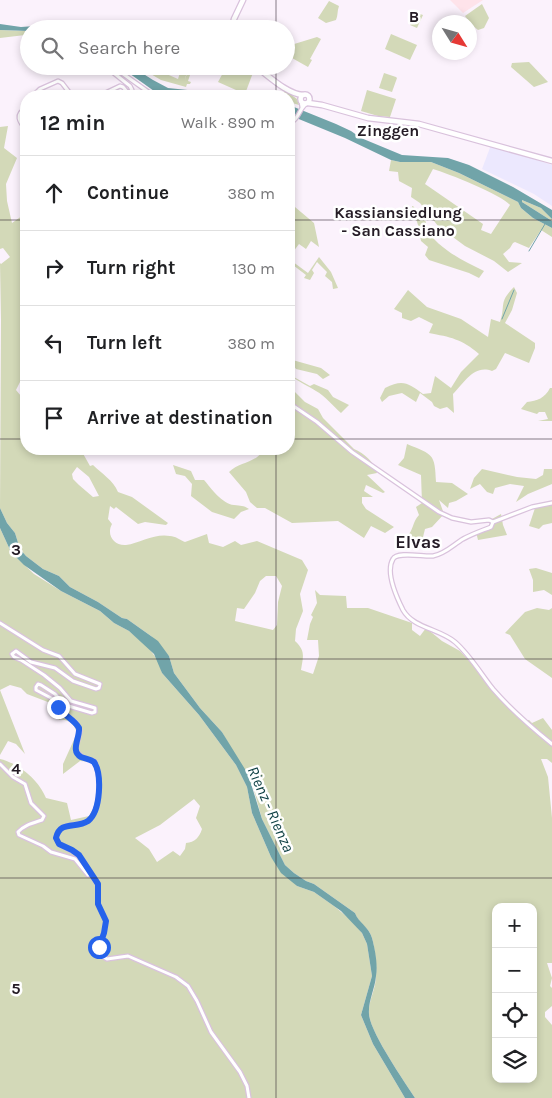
<!DOCTYPE html>
<meta charset="utf-8">
<style>
body{margin:0;font-family:Karla,sans-serif;background:#f6f6f6;color:#202124}
.controls{position:absolute;right:15px;bottom:15px;display:grid;overflow:hidden;border-radius:10px;box-shadow:0 2px 8px #0003}
.controls button{width:45px;height:45px;display:grid;place-items:center;padding:0;border:0;border-bottom:1px solid #e0e0e0;background:#fff;color:#202124;font:25px sans-serif}
.compass{position:absolute;left:432px;top:15px;width:45px;height:45px;border-radius:50%;background:#fff;box-shadow:0 2px 8px #0003;rotate:127deg}
.stop{position:absolute;width:15px;height:15px;margin:-11px;border:4px solid #2563eb;border-radius:50%;background:#fff}
.stop.end{background:#2563eb;border-color:#fff;box-shadow:0 1px 5px #0008}
.list{margin:0;padding:0;list-style:none}
h2{display:flex;justify-content:space-between;align-items:center;height:65px;margin:0;padding:0 20px;font-size:21px}
h2 small{font-size:16px;font-weight:400;color:#757577}
.list li{display:grid;grid-template-columns:32px 1fr auto;gap:15px;align-items:center;box-sizing:border-box;height:75px;padding:0 20px;border-top:1px solid #e0e0e0}
.list b{display:block;font-size:19px;white-space:nowrap}
.list em{font-size:16px;font-style:normal;color:#757577}
.icon{flex:none;width:28px;height:28px;fill:none;stroke:currentColor;stroke-width:2;stroke-linecap:round;stroke-linejoin:round}
.map{position:relative;flex:none;width:552px;height:1098px;overflow:hidden}
.search{position:absolute;background:#fff;box-shadow:0 2px 8px #0003;left:20px;top:20px;width:275px;height:55px;display:flex;align-items:center;gap:12px;box-sizing:border-box;padding:0 18px;border-radius:28px;color:#757577;font-size:19px}
.panel{position:absolute;background:#fff;box-shadow:0 2px 8px #0003;left:20px;top:90px;width:275px;height:365px;border-radius:20px}
.map>svg:first-child{display:block}
.commercial{fill:#ece8fe}
.medical{fill:#fee3ea}
.green{fill:#d3d9b8;fill-rule:evenodd}
.water{fill:#71a4a9}
.lines{fill:none;stroke-linecap:round;stroke-linejoin:round}
.stream{stroke:#71a4a9;stroke-width:1}
.minor-casing{stroke:#d9c2dc;stroke-width:5.5}
.major-casing{stroke:#d9c2dc;stroke-width:7}
.minor{stroke:#fff;stroke-width:3}
.major{stroke:#fff;stroke-width:4.5}
.route{stroke:#2563eb;stroke-width:6}
.grid{fill:none;stroke:#251c26;stroke-width:1;stroke-opacity:0.55}
.labels{text-anchor:middle;dominant-baseline:central;stroke-width:5;stroke-linejoin:round;paint-order:stroke}
.neighbourhood-label{font-size:16px;font-weight:bold;fill:#251c26;stroke:#fff}
.water-label{font-size:16px;font-style:italic;fill:#0c3e42;stroke:#fff}
.quarter-label{font-size:18px;font-weight:bold;fill:#251c26;stroke:#fff}
.grid-label{font-size:16px;text-anchor:middle;font-weight:bold;fill:#251c26;stroke:#fff;stroke-width:5;stroke-linejoin:round;paint-order:stroke}
</style>
<div class="map">
<svg width="552" height="1098" viewBox="0 0 552 1098">
<rect width="100%" height="100%" fill="#fbf2fc"/>
<!-- commercial -->
<path class="commercial" d="M 491,145 L 552,165 L 552,206 L 534,194 L 482,169 Z"/>
<!-- medical -->
<path class="medical" d="M 450,0 L 483,0 L 463,13 Z"/>
<!-- green -->
<g class="green">
<path d="M 329,1 L 339,6 C 337,11 338,16 336,20 L 326,23 L 318,18 Z"/>
<path d="M 482,4 L 489,18 L 484,28 L 478,30 L 472,25 L 465,16 Z"/>
<path d="M 420,14 L 423,15 L 417,28 L 410,25 L 414,16 L 418,18 Z"/>
<path d="M 96,20 L 98,21 L 99,20 L 112,25 L 110,29 L 92,29 Z"/>
<path d="M 0,30 L 25,31 L 25,35 L 0,38 Z"/>
<path d="M 391,34 L 417,45 L 410,60 L 385,49 Z"/>
<path d="M 317,37 L 321,39 L 310,59 L 312,60 L 308,67 L 292,58 L 293,56 L 287,53 L 291,45 Z"/>
<path d="M 529,62 L 548,82 L 534,87 L 511,67 L 512,63 Z"/>
<path d="M 137,66 L 154,66 L 157,69 L 159,69 L 162,72 L 178,79 L 182,66 L 188,66 L 185,80 L 189,66 L 193,66 L 188,81 L 191,82 L 190,84 L 187,84 L 186,87 L 161,80 Z"/>
<path d="M 219,66 L 249,66 L 254,70 L 245,94 L 218,82 L 224,71 L 219,68 Z"/>
<path d="M 384,73 L 396,77 L 397,78 L 392,92 L 379,88 Z"/>
<path d="M 367,90 L 396,99 L 390,117 L 378,116 L 361,111 Z"/>
<path d="M 286,91 L 297,99 L 299,105 L 289,102 L 289,96 L 277,96 Z"/>
<path d="M 8,126 L 4,148 L 17,158 L 6,184 L 7,201 L 12,223 L 26,213 L 26,370 L 16,390 L 21,396 L 25,394 L 26,396 L 26,449 L 81,450 L 90,466 L 93,465 C 102,474 113,480 118,492 L 132,497 L 168,523 L 166,525 L 145,522 L 138,524 L 116,507 L 114,509 L 110,506 L 108,519 L 112,524 C 106,535 114,546 126,545 C 140,543 155,533 170,536 C 175,536 180,540 185,542 L 207,534 L 209,543 L 223,547 L 235,541 L 241,545 L 257,541 L 302,560 L 308,570 L 300,594 L 303,611 L 296,629 L 295,641 C 306,651 303,657 301,670 L 313,674 L 319,656 L 318,640 L 307,640 L 310,624 L 313,617 L 311,615 L 317,603 L 315,590 L 320,595 L 346,596 L 347,608 L 368,608 L 412,623 L 412,630 L 420,636 L 426,628 L 442,641 L 460,651 L 525,721 L 529,720 L 532,723 L 543,718 L 552,730 L 552,763 L 547,759 L 541,759 L 548,777 L 552,818 L 552,963 L 547,963 L 552,978 L 550,986 L 552,988 L 552,1006 L 545,1012 L 545,1017 L 552,1025 L 552,1098 L 415,1098 C 404,1081 370,1032 369,1014 C 368,1001 376,989 376,976 C 377,965 375,949 372,938 C 369,927 358,923 355,913 L 314,884 L 306,881 L 294,873 L 285,865 L 262,819 L 253,787 L 222,732 L 200,708 L 174,673 L 169,656 L 163,649 L 151,636 L 127,619 L 122,618 L 98,602 L 70,587 L 59,576 L 43,569 L 26,556 L 20,549 L 15,533 L 7,523 L 0,508 L 1,320 L 0,263 L 1,264 L 10,257 L 3,248 L 0,249 L 0,127 ZM 77,467 L 89,477 L 99,496 L 93,497 L 79,485 L 73,479 L 72,474 ZM 266,576 L 276,576 L 282,586 L 278,602 L 277,625 L 273,630 L 235,621 L 237,608 L 244,609 L 255,593 L 260,581 ZM 496,907 L 533,907 L 533,1079 L 496,1079 Z"/>
<path d="M 391,160 L 400,162 L 431,162 L 459,173 L 518,202 L 521,208 L 533,218 L 552,228 L 552,237 L 541,230 L 529,248 L 515,242 L 513,243 L 510,248 L 503,254 L 509,262 L 522,263 L 508,272 L 494,261 L 465,246 L 438,226 L 420,203 L 411,197 L 412,188 L 399,181 L 398,172 L 389,171 ZM 433,169 C 447,173 502,195 510,205 L 491,234 L 481,230 L 483,224 L 425,184 Z"/>
<path d="M 522,200 L 541,208 L 552,219 L 552,221 L 522,202 Z"/>
<path d="M 289,202 L 314,223 L 319,247 L 311,241 L 306,249 L 299,244 L 293,252 L 289,249 Z"/>
<path d="M 412,206 L 413,206 L 426,222 L 425,227 C 438,249 462,260 484,271 L 479,278 L 469,273 L 429,260 L 425,255 L 428,247 L 421,241 L 418,225 Z"/>
<path d="M 319,257 L 331,272 L 338,288 L 333,289 L 332,282 L 325,276 L 327,272 L 317,262 L 312,270 L 314,273 L 310,280 L 304,278 L 306,275 L 289,262 L 289,259 L 308,273 Z"/>
<path d="M 514,287 L 517,293 L 512,310 L 505,323 L 535,343 L 535,348 L 529,363 L 505,353 L 496,369 L 492,371 C 474,364 464,383 453,394 L 454,413 L 447,407 L 440,409 L 434,406 L 432,402 L 420,393 L 416,402 L 402,393 L 389,396 L 382,402 L 380,398 L 385,388 C 403,379 408,383 423,394 L 431,393 L 435,376 L 451,388 L 461,372 L 479,354 C 462,339 450,337 429,333 L 433,324 L 419,317 L 411,321 L 402,318 L 402,313 L 394,309 L 408,290 L 427,307 L 461,319 L 488,337 L 491,319 L 500,322 C 506,305 498,303 514,287 Z"/>
<path d="M 289,359 L 321,368 L 330,375 L 323,379 L 317,374 L 296,369 Z"/>
<path d="M 292,376 L 310,386 L 314,384 L 328,390 L 333,397 L 349,405 L 341,413 C 333,406 325,396 316,391 C 309,386 298,382 292,376 Z"/>
<path d="M 550,388 L 552,388 L 552,421 L 538,421 L 548,419 L 545,412 L 539,412 L 537,414 L 521,409 L 527,402 C 537,401 545,398 550,388 Z"/>
<path d="M 293,390 L 305,402 L 318,409 L 323,418 L 354,449 C 364,453 375,463 377,473 L 367,475 L 385,492 L 383,493 L 366,485 L 364,491 L 373,497 L 362,497 L 362,503 L 366,509 L 394,527 L 385,533 L 371,526 L 364,538 L 338,521 L 292,523 L 265,508 L 257,508 L 250,502 L 246,492 L 229,472 C 239,462 255,463 263,451 L 263,449 L 289,449 L 289,400 L 293,403 L 295,397 Z"/>
<path d="M 407,444 C 433,455 435,453 436,482 L 452,483 L 468,494 L 456,501 L 449,503 L 448,508 L 439,500 L 444,514 L 432,527 L 425,529 L 421,545 L 419,546 L 411,544 L 407,536 C 414,530 412,522 419,515 L 416,507 L 422,503 L 421,475 L 398,465 L 404,458 Z"/>
<path d="M 173,465 L 191,471 L 195,480 L 204,480 C 211,488 222,504 234,505 C 241,506 243,505 249,509 L 241,512 L 234,519 L 212,512 L 191,496 L 192,484 L 185,476 L 176,474 Z"/>
<path d="M 482,469 L 517,477 L 536,479 L 543,475 L 544,469 L 552,469 L 552,484 L 528,494 L 516,502 L 524,486 L 510,484 L 495,488 L 493,494 L 487,492 L 480,484 L 470,489 L 474,478 Z"/>
<path d="M 552,502 L 552,523 L 543,525 L 539,529 L 529,526 L 536,505 Z"/>
<path d="M 501,514 L 503,525 L 507,535 L 478,540 L 476,532 L 491,526 L 492,519 Z"/>
<path d="M 0,528 L 11,552 L 34,574 L 61,591 L 100,611 L 114,623 L 129,631 L 148,647 L 159,662 L 162,673 L 199,715 L 236,765 L 247,787 L 252,813 L 271,857 L 297,886 L 314,892 L 334,906 L 352,921 L 362,933 L 367,944 L 372,976 L 361,1015 L 373,1044 L 405,1098 L 0,1098 L 0,759 C 18,763 39,780 46,798 L 67,803 L 71,820 L 89,816 C 101,795 102,784 93,762 L 80,761 L 63,774 L 63,764 L 77,733 C 74,724 69,719 59,720 L 53,704 L 27,694 L 21,688 L 10,685 L 0,690 L 25,754 L 16,744 L 8,741 L 0,755 ZM 194,799 L 200,806 L 196,818 L 202,829 C 199,838 195,842 186,843 L 185,849 L 180,856 L 173,851 L 157,862 L 149,849 L 135,838 L 160,825 Z"/>
<path d="M 536,568 L 552,573 L 552,595 L 544,590 L 533,592 L 533,580 L 529,569 Z"/>
<path d="M 537,608 L 549,610 L 552,608 L 552,678 L 525,659 L 510,635 L 505,633 L 525,612 Z"/>
</g>
<!-- water -->
<g class="water">
<path d="M 0,24 L 21,27 L 49,25 L 76,29 L 29,29 L 29,31 L 0,30 Z"/>
<path d="M 119,66 L 131,66 L 153,80 L 168,88 L 246,96 L 161,96 Z"/>
<path d="M 289,105 L 336,124 L 351,131 L 361,138 L 402,155 L 448,158 L 469,165 L 513,187 L 552,210 L 552,219 L 541,208 L 522,200 L 522,202 L 552,221 L 552,228 L 533,218 L 521,208 L 518,202 L 459,173 L 431,162 L 400,162 L 391,160 L 345,138 L 289,115 Z"/>
<path d="M 0,508 L 7,523 L 15,533 L 20,549 L 26,556 L 43,569 L 59,576 L 70,587 L 98,602 L 122,618 L 127,619 L 158,641 L 169,656 L 174,673 L 200,708 L 222,732 L 248,774 L 262,819 L 285,865 L 294,873 L 306,881 L 314,884 L 355,913 C 358,922 369,927 372,938 C 375,949 378,965 376,976 C 375,989 368,1001 369,1014 C 370,1032 404,1081 415,1098 L 405,1098 L 373,1044 L 361,1015 L 372,976 L 367,944 L 362,933 L 341,911 L 314,892 L 297,886 L 281,873 L 271,857 L 252,813 L 247,787 L 236,765 L 199,715 L 162,673 L 154,654 L 129,631 L 114,623 L 100,611 L 61,591 L 24,565 L 11,552 L 0,528 Z"/>
</g>
<g class="lines">
<!-- stream -->
<g class="stream">
<path d="M 529,251 L 545,224"/>
<path d="M 502,319 L 514,290"/>
</g>
<!-- minor casing -->
<g class="minor-casing">
<g id="minor">
<path d="M 112,66 L 154,96"/>
<path d="M 33,96 L 40,89 L 58,81 L 62,83 L 72,96"/>
<path d="M 99,96 L 120,86 L 123,87 L 128,93 L 132,90 L 130,86 L 105,66"/>
<path d="M 301,101 L 302,107"/>
<path d="M 26,108 C 14,115 20,122 26,130"/>
<path d="M 289,120 L 293,121 C 299,117 300,108 306,104"/>
<path d="M 289,403 L 317,422 L 352,452 L 439,512 L 452,518 L 471,522 L 489,520 L 493,522 L 532,507 L 552,503"/>
<path d="M 493,522 L 491,527 C 481,531 472,534 463,539 C 453,545 445,554 433,556 C 424,557 397,551 393,559 C 385,572 397,598 403,610 C 413,628 440,629 455,642 C 470,655 481,674 493,689 C 511,710 531,727 552,744"/>
<path d="M 0,623 L 43,650 L 59,656 L 75,674 L 100,684 L 99,688 L 96,689 L 73,681 L 55,668 L 31,662 L 16,651 L 12,654 L 14,657 L 21,660 L 44,675 L 60,688 L 71,701 L 95,708 L 95,712 L 92,713 L 65,705 L 55,694 L 41,685 L 38,684 L 36,687 L 36,690 L 53,699 L 61,711 L 76,723 L 80,731 L 76,748 L 77,752 L 82,757 L 94,761 C 102,774 101,811 88,821 C 76,828 60,820 56,838 L 59,844 L 79,855 L 98,885 L 98,904 L 106,921 L 104,933 L 99,947 L 100,955 L 107,959 L 128,956 L 176,977 L 188,986 L 197,1001 L 211,1032 L 240,1072 L 247,1086 L 249,1098"/>
<path d="M 0,764 L 13,777 L 25,784 L 31,803 L 44,816 L 42,820 C 33,823 24,825 18,832 L 19,835 L 43,846 L 51,852 L 75,859 L 88,875 L 90,873"/>
</g>
</g>
<!-- major casing -->
<g class="major-casing">
<g id="major">
<path d="M 232,29 L 234,19 L 243,0"/>
<path d="M 255,66 C 269,76 287,94 303,95"/>
<circle cx="305" cy="99" r="4.5"/>
<path d="M 308,103 L 322,105 L 368,118 L 419,124 L 552,161"/>
</g>
</g>
<!-- minor -->
<use href="#minor" class="minor"/>
<!-- major -->
<use href="#major" class="major"/>
</g>
<g class="lines">
<!-- route -->
<path class="route" d="M 58,707 C 64,716 74,719 79,728 C 80,738 70,751 81,757 C 86,759 90,759 94,762 C 102,774 101,811 88,821 C 76,829 60,820 56,838 L 59,844 L 72,850 L 79,855 L 98,884 L 98,904 L 106,921 L 104,933 L 99,947"/>
</g>
<!-- grid -->
<path class="grid" d="M 276,0 L 276,29M 276,66 L 276,96M 0,220 L 26,220M 289,220 L 552,220M 0,439 L 26,439M 289,439 L 552,439M 276,449 L 276,1098M 0,659 L 552,659M 0,878 L 552,878"/>
<g class="labels">
<!-- neighbourhood labels -->
<g class="neighbourhood-label">
<text x="388" y="130">Zinggen</text>
<text x="398" y="212">Kassiansiedlung<tspan x="398" dy="18">- San Cassiano</tspan></text>
</g>
<!-- water labels -->
<g class="water-label">
<text transform="translate(271 809) rotate(66)">Rienz - Rienza</text>
</g>
<!-- quarter labels -->
<g class="quarter-label">
<text x="418" y="542">Elvas</text>
</g>
</g>
<g class="grid-label">
<text x="414" y="22">B</text>
<text x="16" y="555">3</text>
<text x="16" y="774">4</text>
<text x="16" y="994">5</text>
</g>
</svg>
<div class="controls">
<button>+</button>
<button>−</button>
<button><svg class="icon" aria-label="locate" viewBox="0 0 24 24"><circle cx="12" cy="12" r="6"/><path d="M12 2v4M12 18v4M2 12h4M18 12h4"/></svg></button>
<button><svg class="icon" aria-label="layers" viewBox="0 0 24 24"><path d="M12 4l9 5-9 5-9-5zM3 14l9 5 9-5"/></svg></button>
</div>
<svg class="compass" viewBox="-18 -18 36 36"><path d="M0-13l5 13h-10z" fill="#e53935"/><path d="M0 13l5-13h-10z" fill="#757577"/></svg>
<div class="stop" style="left:99px;top:947px"></div>
<div class="stop end" style="left:58px;top:707px"></div>
<div class="search"><svg class="icon" aria-label="search" viewBox="0 0 24 24"><circle cx="10" cy="10" r="6"/><path d="M15 15l6 6"/></svg>Search here</div>
<section class="panel">
<h2>12 min<small>Walk · 890 m</small></h2>
<ul class="list">
<li><svg class="icon" aria-label="ahead" viewBox="0 0 24 24"><path d="M12 20V5M6 11l6-6 6 6"/></svg><div><b>Continue</b></div><em>380 m</em></li>
<li><svg class="icon" aria-label="right" viewBox="0 0 24 24"><path d="M7 20v-9h11M14 6l5 5-5 5"/></svg><div><b>Turn right</b></div><em>130 m</em></li>
<li><svg class="icon" aria-label="left" viewBox="0 0 24 24"><path d="M17 20v-9H6M10 6l-5 5 5 5"/></svg><div><b>Turn left</b></div><em>380 m</em></li>
<li><svg class="icon" aria-label="arrive" viewBox="0 0 24 24"><path d="M6 21V4h12l-3 4 3 4H6"/></svg><div><b>Arrive at destination</b></div></li>
</ul>
</section>
</div>
